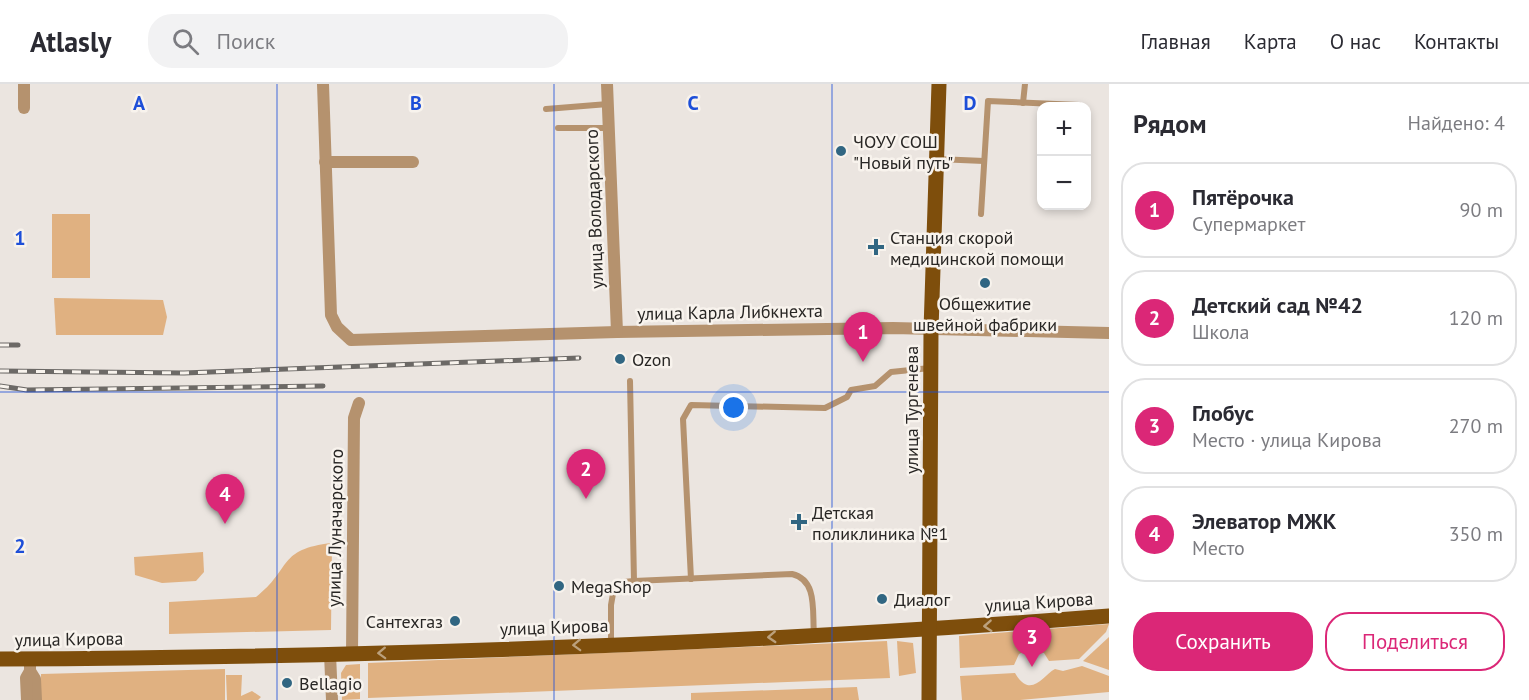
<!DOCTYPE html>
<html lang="ru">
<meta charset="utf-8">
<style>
body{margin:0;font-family:"PT Sans",sans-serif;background:#f2f2f3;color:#2b2b33}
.controls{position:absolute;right:18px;top:18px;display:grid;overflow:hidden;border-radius:12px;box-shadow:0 3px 9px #0003}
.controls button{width:54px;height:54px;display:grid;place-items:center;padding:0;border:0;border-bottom:2px solid #e1e1e2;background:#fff;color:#2b2b33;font:30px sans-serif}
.you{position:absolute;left:734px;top:324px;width:21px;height:21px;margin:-15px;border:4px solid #fff;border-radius:50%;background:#1a73e8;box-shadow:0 0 0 9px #1a73e833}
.badge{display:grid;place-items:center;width:39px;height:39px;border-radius:50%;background:#db2777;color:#fff;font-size:20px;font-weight:700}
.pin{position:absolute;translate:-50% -50px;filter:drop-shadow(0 2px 3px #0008)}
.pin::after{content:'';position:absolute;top:32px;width:21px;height:18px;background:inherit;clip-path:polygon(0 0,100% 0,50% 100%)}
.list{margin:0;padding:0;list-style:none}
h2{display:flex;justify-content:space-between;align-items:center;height:78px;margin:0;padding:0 24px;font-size:26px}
h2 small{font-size:20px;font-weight:400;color:#7c7c81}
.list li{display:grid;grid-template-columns:39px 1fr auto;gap:18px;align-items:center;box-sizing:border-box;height:96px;margin:0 12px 12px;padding:0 12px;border:2px solid #e1e1e2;border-radius:24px}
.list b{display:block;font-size:22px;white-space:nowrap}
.list p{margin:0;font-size:20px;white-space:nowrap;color:#7c7c81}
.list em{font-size:20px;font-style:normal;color:#7c7c81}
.actions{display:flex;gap:12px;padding:18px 24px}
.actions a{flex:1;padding:14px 0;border:2px solid #db2777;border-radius:24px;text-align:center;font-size:21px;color:#db2777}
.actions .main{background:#db2777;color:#fff}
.icon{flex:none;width:33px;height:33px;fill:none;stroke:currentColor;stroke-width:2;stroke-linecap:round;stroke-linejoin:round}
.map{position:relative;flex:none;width:1109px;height:616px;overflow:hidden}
header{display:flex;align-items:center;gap:36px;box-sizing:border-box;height:84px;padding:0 30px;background:#fff;border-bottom:2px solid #e1e1e2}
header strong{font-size:28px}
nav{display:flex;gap:33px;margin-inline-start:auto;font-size:21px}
.search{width:420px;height:54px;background:#f2f2f3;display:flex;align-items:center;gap:15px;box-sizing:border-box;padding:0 21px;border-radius:24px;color:#7c7c81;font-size:22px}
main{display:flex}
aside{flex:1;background:#fff}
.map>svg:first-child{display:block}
.green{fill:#e0b181}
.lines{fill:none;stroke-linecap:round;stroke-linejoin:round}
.service{stroke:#b5926e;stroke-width:6}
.minor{stroke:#b5926e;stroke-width:12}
.primary{stroke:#7e4e0c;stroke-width:15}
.rail-casing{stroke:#6c6966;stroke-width:5}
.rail{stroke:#f8f3ed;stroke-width:3;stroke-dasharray:9;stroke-linecap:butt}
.oneway{stroke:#bba07c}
.grid{fill:none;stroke:#1d4ed8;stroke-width:1.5;stroke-opacity:0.55}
.poi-dot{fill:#316682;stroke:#f8f3ed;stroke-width:2}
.labels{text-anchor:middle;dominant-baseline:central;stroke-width:5;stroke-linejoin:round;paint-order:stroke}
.poi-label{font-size:18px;fill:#282624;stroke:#f8f3ed;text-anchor:start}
.street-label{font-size:18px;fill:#282624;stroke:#f8f3ed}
.grid-label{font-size:20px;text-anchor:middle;font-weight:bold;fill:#1d4ed8;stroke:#f8f3ed;stroke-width:5;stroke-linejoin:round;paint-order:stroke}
</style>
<header>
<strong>Atlasly</strong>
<div class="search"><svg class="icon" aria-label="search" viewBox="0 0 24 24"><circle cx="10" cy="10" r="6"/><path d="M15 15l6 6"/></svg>Поиск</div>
<nav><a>Главная</a><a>Карта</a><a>О нас</a><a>Контакты</a></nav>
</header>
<main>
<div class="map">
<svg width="1109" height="616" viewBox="0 0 1109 616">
<rect width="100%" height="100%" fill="#ebe5e0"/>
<!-- green -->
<g class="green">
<rect x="52" y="130" width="38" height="64"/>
<path d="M 54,214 L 163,216 L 167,233 L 163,251 L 56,251 Z"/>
<path d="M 332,459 L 331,546 L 169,550 L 169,518 L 256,513 C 292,485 277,465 332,459 Z"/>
<path d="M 203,468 L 204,488 L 196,497 L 162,499 L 135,491 L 134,473 Z"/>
<path d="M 1109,540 L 1106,548 L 1079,575 L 1049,577 L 1044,569 L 1030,565 L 1019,570 L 1014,581 L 960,584 L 959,552 Z"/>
<path d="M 1109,553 L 1109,586 L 1083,577 Z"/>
<path d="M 887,557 L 890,594 L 368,614 L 368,579 Z"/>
<path d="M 897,557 L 913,559 L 916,589 L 899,592 Z"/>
<path d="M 360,580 L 360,615 L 342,616 L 341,589 L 346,581 Z"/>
<path d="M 1082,582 L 1109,592 L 1109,608 L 1020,616 L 962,616 L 960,592 L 1015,589 C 1031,616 1043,591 1055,585 L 1063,587 Z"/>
<path d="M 225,585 L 225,616 L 41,616 L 41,590 Z"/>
<path d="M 226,591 L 242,591 L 241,612 L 252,607 L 261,613 L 258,616 L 227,616 Z"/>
<path d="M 857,603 L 859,616 L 691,616 L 691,609 Z"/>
</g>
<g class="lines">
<!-- service -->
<g class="service">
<path d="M 1023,19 L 1025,0"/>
<path d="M 546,25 L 608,20"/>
<path d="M 558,44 L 609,44"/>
<path d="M 937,75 L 984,77"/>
<path d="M 981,130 L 988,17 L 1079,21"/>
<path d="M 630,297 L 634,497"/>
<path d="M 691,495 L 683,335 L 691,321 L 825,324 L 847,313 L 851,306 L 875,302 L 891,288 L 930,284"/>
<path d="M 611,560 L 611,521 L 614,504 L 623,498 L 634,497 L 792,490 C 818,496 812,528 814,550"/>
</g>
<!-- minor -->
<g class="minor">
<path d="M 24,0 L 24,24"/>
<path d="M 323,0 L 331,231 L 337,243 L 351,256 L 617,248 L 893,244 L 1109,249"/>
<path d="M 607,0 L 617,248"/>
<path d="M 325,78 L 413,78"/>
<path d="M 330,570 L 332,616"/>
<path d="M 352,570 L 354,334 L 359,319"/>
<path d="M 30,575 L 30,587 L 35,595 L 36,616"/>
<path d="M 27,616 L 26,594 L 30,587"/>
</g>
<!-- primary -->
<g class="primary">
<path d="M 0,575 C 370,573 740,561 1109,532"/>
<path d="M 929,616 L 931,246 L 939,0"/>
</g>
<!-- rail casing -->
<g class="rail-casing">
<g id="rail">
<path d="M 0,261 L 18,261"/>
<path d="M 0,287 L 184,289 L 579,274"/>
<path d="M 0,302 L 27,306 L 323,302"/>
</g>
</g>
<!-- rail -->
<use href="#rail" class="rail"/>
</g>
<!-- one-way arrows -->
<defs><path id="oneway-chevron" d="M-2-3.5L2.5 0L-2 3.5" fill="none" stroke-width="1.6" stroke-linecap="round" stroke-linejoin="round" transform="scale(1.5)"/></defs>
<g class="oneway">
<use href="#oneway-chevron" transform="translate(988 542) rotate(176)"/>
<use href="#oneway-chevron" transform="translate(772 553) rotate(177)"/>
<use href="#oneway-chevron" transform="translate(577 561) rotate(178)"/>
<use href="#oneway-chevron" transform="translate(382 569) rotate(178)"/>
</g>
<!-- grid -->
<path class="grid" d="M 277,0 L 277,616M 554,0 L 554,616M 832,0 L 832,616M 0,308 L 1109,308"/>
<!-- markers -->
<g class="poi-dot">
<circle cx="841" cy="67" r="6"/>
<path d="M873 154h6v6h6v6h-6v6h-6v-6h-6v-6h6z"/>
<circle cx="985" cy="199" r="6"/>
<circle cx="620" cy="275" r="6"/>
<path d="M796 429h6v6h6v6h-6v6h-6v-6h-6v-6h6z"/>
<circle cx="559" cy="502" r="6"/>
<circle cx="882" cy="515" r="6"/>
<circle cx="455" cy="537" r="6"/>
<circle cx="287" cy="599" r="6"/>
</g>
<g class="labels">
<!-- poi labels -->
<g class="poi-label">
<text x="853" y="57">ЧОУУ СОШ<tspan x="853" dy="21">"Новый путь"</tspan></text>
<text x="890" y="153">Станция скорой<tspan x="890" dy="21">медицинской помощи</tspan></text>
<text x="985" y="219" text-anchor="middle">Общежитие<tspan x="985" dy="21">швейной фабрики</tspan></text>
<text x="632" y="275">Ozon</text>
<text x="812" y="428">Детская<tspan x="812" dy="21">поликлиника №1</tspan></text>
<text x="571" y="502">MegaShop</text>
<text x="894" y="515">Диалог</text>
<text x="443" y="537" text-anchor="end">Сантехгаз</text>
<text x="299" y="599">Bellagio</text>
</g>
<!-- street labels -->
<g class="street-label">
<text transform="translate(594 125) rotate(-92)">улица Володарского</text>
<text transform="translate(730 228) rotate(-1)">улица Карла Либкнехта</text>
<text transform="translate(911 326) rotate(-90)">улица Тургенева</text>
<text transform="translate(335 444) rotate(-89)">улица Луначарского</text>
<text transform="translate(1039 518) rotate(-4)">улица Кирова</text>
<text transform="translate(554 543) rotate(-2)">улица Кирова</text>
<text transform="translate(69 555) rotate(-1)">улица Кирова</text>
</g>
</g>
<g class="grid-label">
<text x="139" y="26">A</text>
<text x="416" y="26">B</text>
<text x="693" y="26">C</text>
<text x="970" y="26">D</text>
<text x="20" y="161">1</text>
<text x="20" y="469">2</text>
</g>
</svg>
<div class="controls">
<button>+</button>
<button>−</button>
</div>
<div class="you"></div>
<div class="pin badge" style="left:863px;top:278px">1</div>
<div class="pin badge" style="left:586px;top:415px">2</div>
<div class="pin badge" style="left:1032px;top:583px">3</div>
<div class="pin badge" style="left:225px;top:440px">4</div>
</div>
<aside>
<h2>Рядом<small>Найдено: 4</small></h2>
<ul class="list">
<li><span class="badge">1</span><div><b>Пятёрочка</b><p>Супермаркет</p></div><em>90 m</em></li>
<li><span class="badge">2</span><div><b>Детский сад №42</b><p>Школа</p></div><em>120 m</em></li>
<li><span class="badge">3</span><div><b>Глобус</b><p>Место · улица Кирова</p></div><em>270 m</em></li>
<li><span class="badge">4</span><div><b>Элеватор МЖК</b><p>Место</p></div><em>350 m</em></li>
</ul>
<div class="actions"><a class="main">Сохранить</a><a>Поделиться</a></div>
</aside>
</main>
